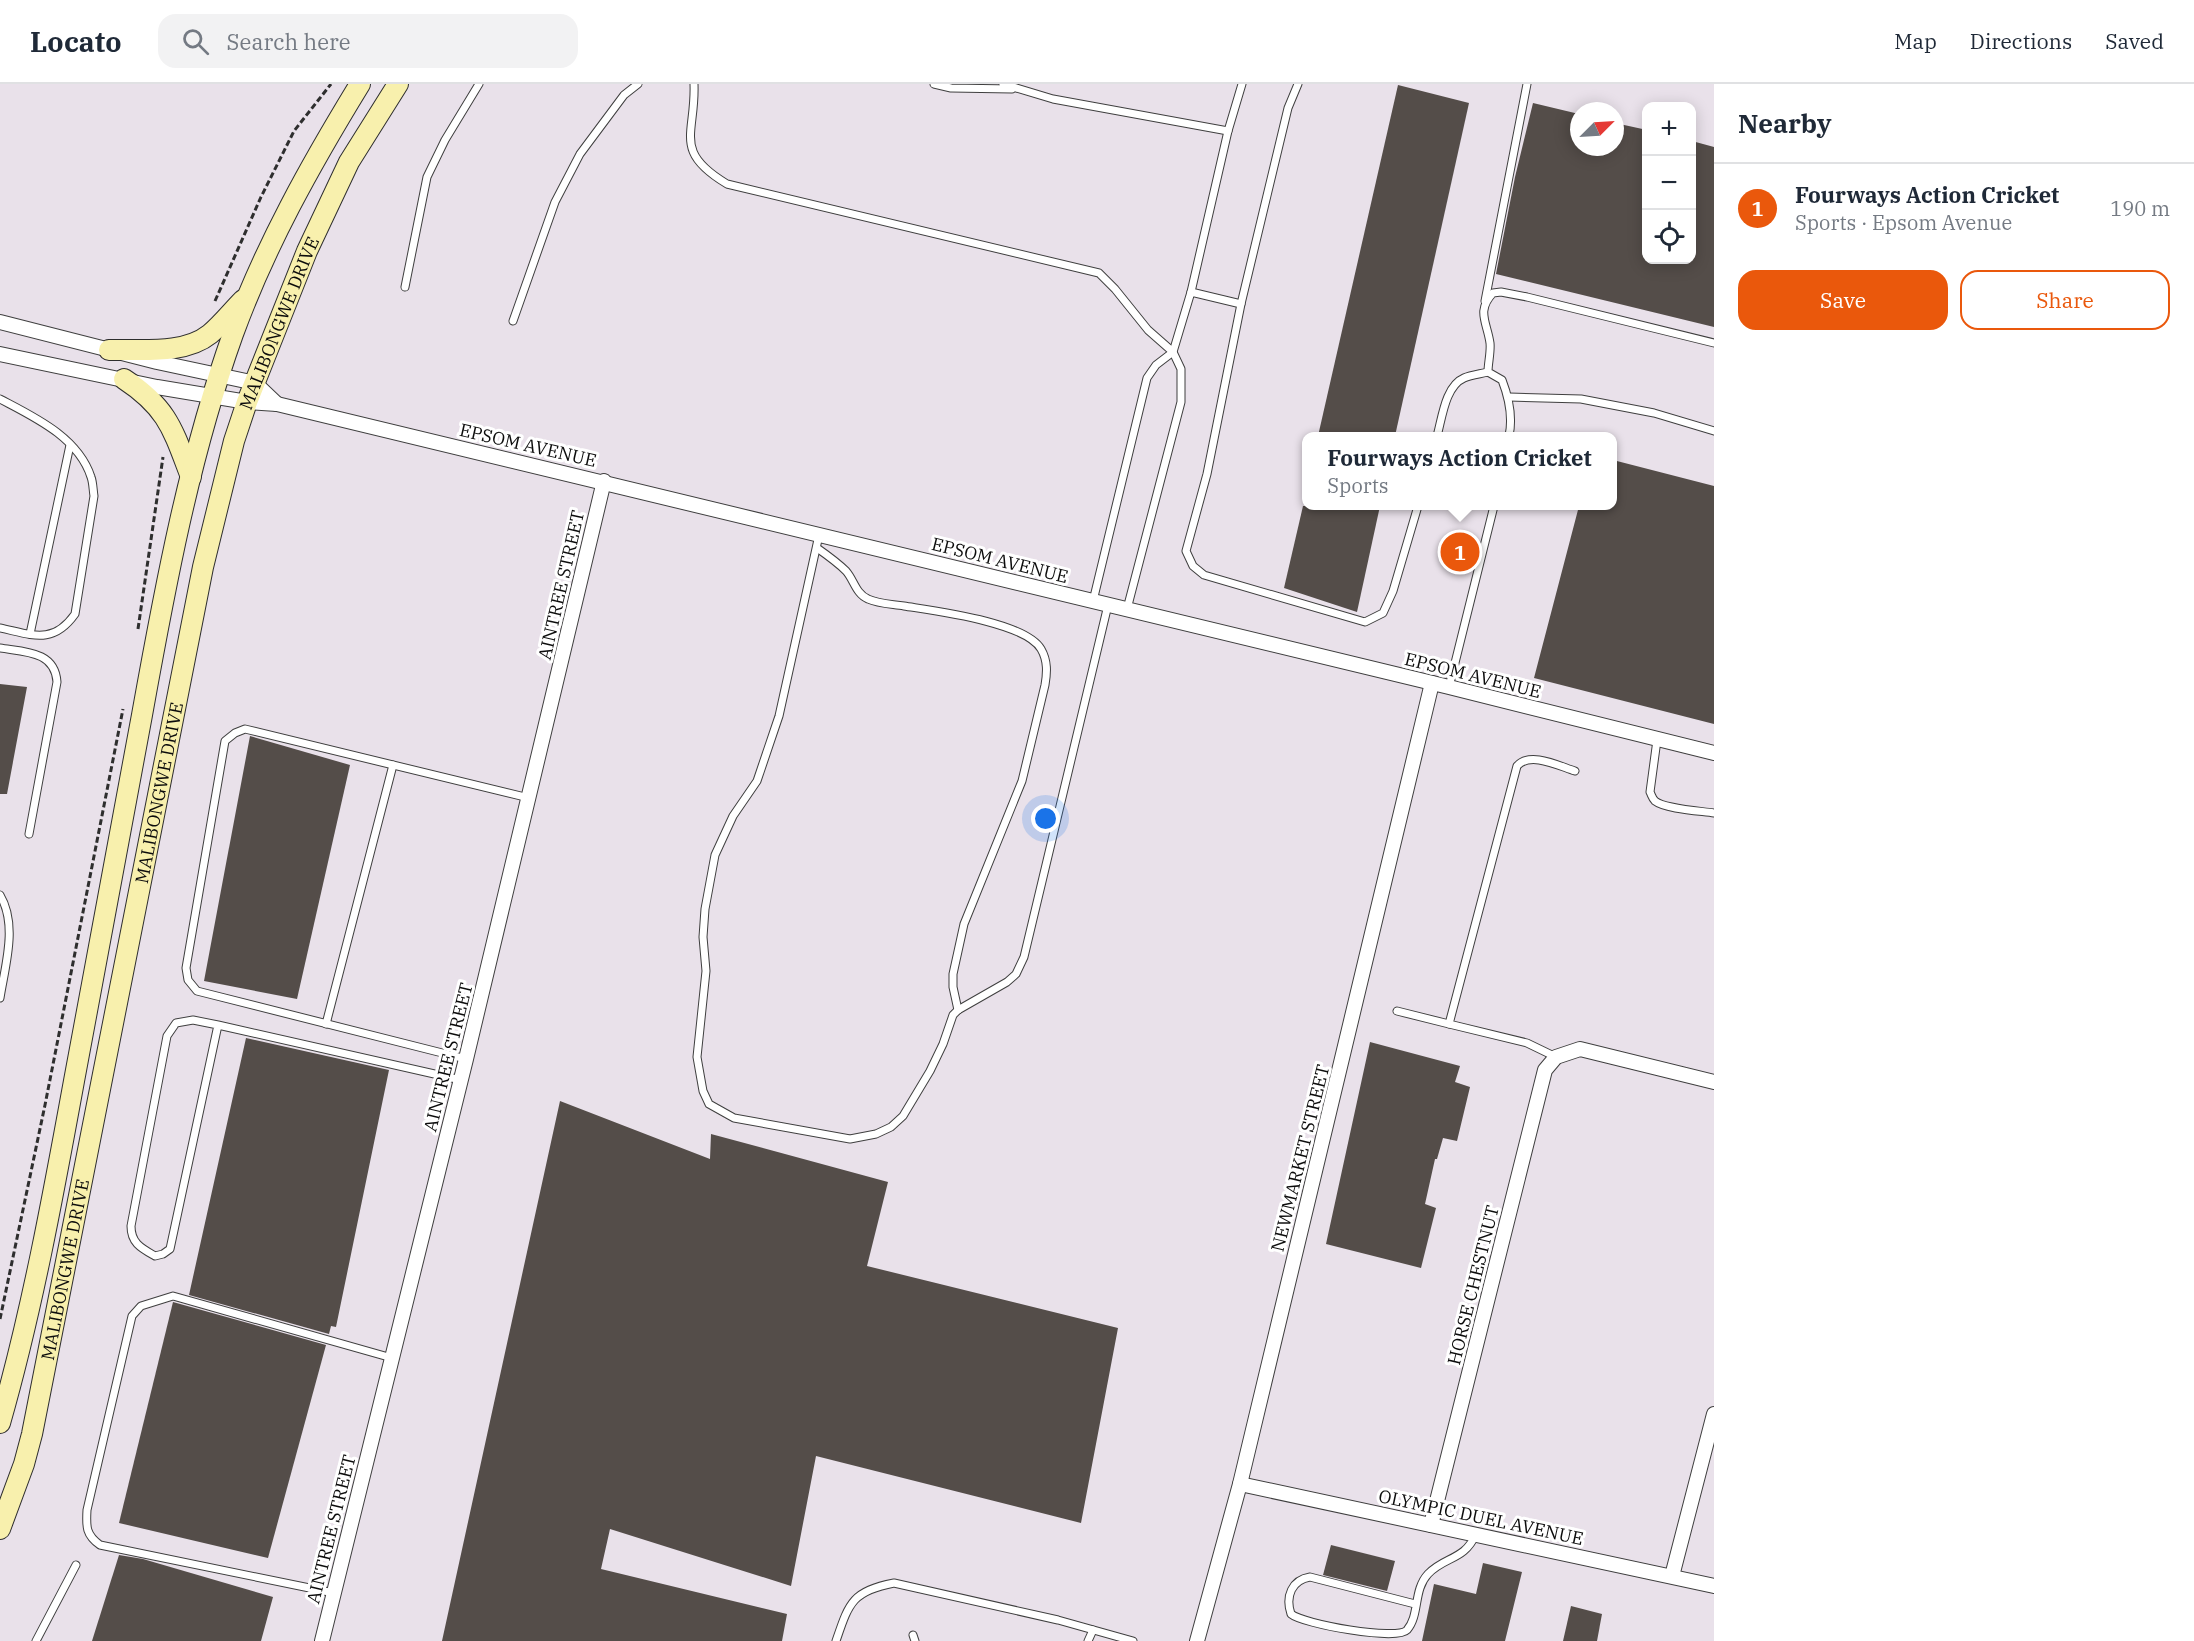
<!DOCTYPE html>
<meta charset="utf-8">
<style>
body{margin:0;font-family:"IBM Plex Serif",serif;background:#f2f2f3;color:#1f2937}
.controls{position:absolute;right:18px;top:18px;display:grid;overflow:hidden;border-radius:12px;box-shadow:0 3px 15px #0003}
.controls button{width:54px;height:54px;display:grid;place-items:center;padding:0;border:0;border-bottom:2px solid #e0e1e3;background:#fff;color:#1f2937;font:30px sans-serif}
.compass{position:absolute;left:1570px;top:18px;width:54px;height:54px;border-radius:50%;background:#fff;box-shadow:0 3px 15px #0003;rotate:66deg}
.you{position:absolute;left:1046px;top:735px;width:21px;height:21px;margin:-15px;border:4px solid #fff;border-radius:50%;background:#1a73e8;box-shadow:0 0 0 9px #1a73e833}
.badge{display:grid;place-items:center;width:39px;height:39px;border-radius:50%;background:#ea580c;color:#fff;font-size:20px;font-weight:700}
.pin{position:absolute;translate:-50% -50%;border:3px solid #fff;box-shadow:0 2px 6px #0006}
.popup{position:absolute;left:1302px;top:348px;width:315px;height:78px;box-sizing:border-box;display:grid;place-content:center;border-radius:12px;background:#fff;filter:drop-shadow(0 2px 4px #0005);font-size:20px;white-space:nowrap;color:#747a83}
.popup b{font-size:22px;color:#1f2937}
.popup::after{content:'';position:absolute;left:50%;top:100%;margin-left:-12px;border:12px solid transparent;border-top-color:#fff}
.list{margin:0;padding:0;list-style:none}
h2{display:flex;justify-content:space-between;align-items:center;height:78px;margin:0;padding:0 24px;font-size:26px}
h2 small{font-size:20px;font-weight:400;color:#747a83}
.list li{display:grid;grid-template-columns:39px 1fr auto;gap:18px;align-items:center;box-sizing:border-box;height:90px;padding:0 24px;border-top:2px solid #e0e1e3}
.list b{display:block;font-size:22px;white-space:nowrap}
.list p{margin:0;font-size:20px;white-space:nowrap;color:#747a83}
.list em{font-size:20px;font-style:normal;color:#747a83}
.actions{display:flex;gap:12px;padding:18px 24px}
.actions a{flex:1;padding:14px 0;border:2px solid #ea580c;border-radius:18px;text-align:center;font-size:21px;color:#ea580c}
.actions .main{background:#ea580c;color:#fff}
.icon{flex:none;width:33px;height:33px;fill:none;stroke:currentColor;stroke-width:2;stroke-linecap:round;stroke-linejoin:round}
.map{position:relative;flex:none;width:1714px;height:1557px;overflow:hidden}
header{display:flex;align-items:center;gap:36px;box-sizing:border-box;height:84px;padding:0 30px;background:#fff;border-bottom:2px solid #e0e1e3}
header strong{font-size:28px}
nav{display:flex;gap:33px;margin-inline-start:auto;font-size:21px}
.search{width:420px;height:54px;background:#f2f2f3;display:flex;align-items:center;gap:15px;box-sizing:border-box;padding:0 21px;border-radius:18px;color:#747a83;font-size:22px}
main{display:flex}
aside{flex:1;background:#fff}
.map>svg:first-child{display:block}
.industrial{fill:#e9e1ea;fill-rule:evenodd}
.building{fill:#544d49}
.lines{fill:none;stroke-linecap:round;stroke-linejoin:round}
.service-casing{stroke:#3f3f3f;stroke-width:9}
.minor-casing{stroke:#3f3f3f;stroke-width:16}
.secondary-casing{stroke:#2e2e2e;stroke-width:22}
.path{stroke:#2e2e2e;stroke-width:3;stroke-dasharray:6 3;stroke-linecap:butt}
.service{stroke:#fff;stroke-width:7}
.minor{stroke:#fff;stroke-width:14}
.secondary{stroke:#f8f0ad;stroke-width:20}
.labels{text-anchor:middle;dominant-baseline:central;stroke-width:6;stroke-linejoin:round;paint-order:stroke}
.street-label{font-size:18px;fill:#0c0c0c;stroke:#fff}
</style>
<header>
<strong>Locato</strong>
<div class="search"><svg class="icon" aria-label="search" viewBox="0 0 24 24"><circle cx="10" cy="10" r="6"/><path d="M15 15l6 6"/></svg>Search here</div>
<nav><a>Map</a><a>Directions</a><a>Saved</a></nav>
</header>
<main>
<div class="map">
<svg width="1714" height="1557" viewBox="0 0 1714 1557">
<rect width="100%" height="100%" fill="#fdfaed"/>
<!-- industrial -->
<path class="industrial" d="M 0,0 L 1714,0 L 1714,1557 L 0,1557 ZM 1646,22 L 1692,22 L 1692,176 L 1646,176 ZM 1579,27 L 1615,27 L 1615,63 L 1579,63 ZM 1307,352 L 1613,352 L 1613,422 L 1307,422 Z"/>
<!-- building -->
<g class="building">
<path d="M 1398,1 L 1469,19 L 1395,352 L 1318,352 Z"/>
<path d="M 1533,19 L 1579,30 L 1579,63 L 1615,63 L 1615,39 L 1647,46 L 1647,176 L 1692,176 L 1692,57 L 1714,63 L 1714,243 L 1496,190 L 1515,93 Z"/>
<path d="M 1613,376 L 1714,402 L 1714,640 L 1534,594 L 1579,422 L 1613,422 Z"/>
<path d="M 1303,422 L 1380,422 L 1357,528 L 1284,504 Z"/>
<path d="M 0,600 L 27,603 L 7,710 L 0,710 Z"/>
<path d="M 250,652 L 350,681 L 297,915 L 204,897 Z"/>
<path d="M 246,954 L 389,986 L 336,1243 L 331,1242 L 329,1250 L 189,1211 Z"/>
<path d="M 1370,958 L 1460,982 L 1455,998 L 1470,1003 L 1457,1057 L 1443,1054 L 1437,1075 L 1435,1075 L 1425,1120 L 1436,1124 L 1421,1184 L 1326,1160 Z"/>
<path d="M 560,1017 L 710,1075 L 711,1050 L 888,1098 L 867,1182 L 1118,1244 L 1081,1439 L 816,1372 L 791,1502 L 610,1445 L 601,1485 L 787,1530 L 782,1557 L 442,1557 Z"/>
<path d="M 173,1218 L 326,1261 L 268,1474 L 119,1439 Z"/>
<path d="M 1331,1461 L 1395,1477 L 1387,1507 L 1323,1491 Z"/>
<path d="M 119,1471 L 143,1475 L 273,1513 L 261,1557 L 92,1557 Z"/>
<path d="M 1483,1479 L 1522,1488 L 1505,1557 L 1422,1557 L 1434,1500 L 1476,1510 Z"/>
<path d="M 1571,1522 L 1602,1530 L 1597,1557 L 1563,1557 Z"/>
</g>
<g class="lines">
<!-- service casing -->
<g class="service-casing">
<g id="service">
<path d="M 694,0 C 696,50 672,67 727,100 L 1099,189 L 1115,205 L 1148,246 L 1173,268 L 1181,285 L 1181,318 L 1127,525"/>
<path d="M 934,0 L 951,4 L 1012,5"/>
<path d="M 1003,0 L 1053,15 L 1228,47"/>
<path d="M 405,203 L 427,93 L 445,56 L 479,0"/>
<path d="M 1191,208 L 1228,47 L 1242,0"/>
<path d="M 1485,217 L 1527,0"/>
<path d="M 1241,220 L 1207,390 L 1186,467 L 1193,482 L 1204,491 L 1365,538 L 1383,529 L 1393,507 L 1418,422"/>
<path d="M 513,237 L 555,118 L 580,70 L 624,11 L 638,0"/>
<path d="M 1509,313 L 1581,315 L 1654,329 L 1714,347"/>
<path d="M 0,315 C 34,333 78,353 91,393 C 93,398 93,406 94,412 L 75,530 C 53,561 33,551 0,544"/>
<path d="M 1437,352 C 1442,335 1445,302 1464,294 C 1471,291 1480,290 1488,288"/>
<path d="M 1509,352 C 1513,333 1509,314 1502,296 L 1488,288 C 1488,279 1491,268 1490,259 C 1487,238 1476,227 1493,209 L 1501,208 L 1527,213 L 1714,259"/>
<path d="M 819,451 L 779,632 L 757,697 L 733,732 L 715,771 L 705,825 L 703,853 L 706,887 L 697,973 L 703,1007 L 709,1020 L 734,1034 L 850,1055 L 876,1050 L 891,1043 L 903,1032 L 930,987 L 943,960 L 953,931 L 958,926 L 1007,898 L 1016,890 L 1024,873 L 1108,521"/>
<path d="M 817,464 C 827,471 837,478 846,487 C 854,496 856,510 868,515 C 879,520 892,520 904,522 C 935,527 1025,538 1041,565 C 1048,577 1047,589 1045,601 L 1022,697 L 964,840 L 953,890 L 953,903 L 958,926"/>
<path d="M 1093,517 L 1147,294 L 1156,281 L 1173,268 L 1191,208 L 1241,220 L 1288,24 L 1298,0"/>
<path d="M 30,550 L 70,361"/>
<path d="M 0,564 C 25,568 55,567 57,598 L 29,750"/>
<path d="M 1449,603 L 1494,422"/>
<path d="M 1657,656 L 1650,708 C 1652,712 1652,714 1655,717 C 1665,725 1701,727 1714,729"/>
<path d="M 0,811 C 18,841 5,882 0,914"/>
<path d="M 1397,927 L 1449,940"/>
<path d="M 326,940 L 393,681"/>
<path d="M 218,941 L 170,1165 L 163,1170 L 155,1172 C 141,1164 131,1159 131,1142 L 167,952 L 176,939 L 193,936 L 218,941 L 461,996"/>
<path d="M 1556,973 L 1527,959 L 1449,940 L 1517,682 C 1530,667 1559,682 1575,687"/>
<path d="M 466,975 L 197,907 L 188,896 L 186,884 L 225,657 L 235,649 L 245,645 L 529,714"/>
<path d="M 334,1509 L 100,1461 C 86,1451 86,1443 87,1426 L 132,1232 L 141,1222 L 173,1212 L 392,1274"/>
<path d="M 1415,1520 L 1310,1493 C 1292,1496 1285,1512 1291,1530 C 1303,1540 1397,1557 1407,1546 C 1420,1531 1413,1506 1428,1490 C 1445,1472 1464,1477 1476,1450"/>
<path d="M 913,1551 L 915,1557"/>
<path d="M 36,1557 L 76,1481"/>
<path d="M 836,1557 C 849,1519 852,1507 894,1499 L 1058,1536 L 1133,1557"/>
<path d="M 1088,1557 L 1093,1546"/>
</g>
</g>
<!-- minor casing -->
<g class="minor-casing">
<g id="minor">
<path d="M 0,238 L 157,278 L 255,299 L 277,320"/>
<path d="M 0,270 L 157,303 L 247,318 L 277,320 L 1449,603 L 1714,669"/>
<path d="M 1240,1400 L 1714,1502"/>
<path d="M 1431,1441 L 1545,986 L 1556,973 L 1580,965 L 1714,998"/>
<path d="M 1672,1492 L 1714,1330"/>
<path d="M 322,1557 L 466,975 L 604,397"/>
<path d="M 1197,1557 L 1240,1400 L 1432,599"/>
</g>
</g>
<!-- secondary casing -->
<g class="secondary-casing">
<g id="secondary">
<path d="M 109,266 C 141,265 184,271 210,250 C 222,240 232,227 243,216"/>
<path d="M 124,295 C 168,324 173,346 191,393"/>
<path d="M 0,1339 C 32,1227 53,1112 74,997 C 97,875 119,753 142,631 C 165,503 189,373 233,250 C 265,162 311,80 360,0"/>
<path id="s1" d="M 0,1445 L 24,1380 L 32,1350 L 203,483 L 234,357 L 247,318 L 307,167 L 349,78 L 398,0"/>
</g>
</g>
<!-- path -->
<g class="path">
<path d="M 215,217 L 261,113 L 294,47 L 331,0"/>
<path d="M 138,545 L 163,373"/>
<path d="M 0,1235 L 45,1021 L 123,625"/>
</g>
<!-- service -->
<use href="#service" class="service"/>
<!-- minor -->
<use href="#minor" class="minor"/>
<!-- secondary -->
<use href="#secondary" class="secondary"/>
</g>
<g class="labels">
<!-- street labels -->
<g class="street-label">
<text stroke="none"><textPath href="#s1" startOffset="1240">MALIBONGWE DRIVE</textPath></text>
<text transform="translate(528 361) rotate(13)">EPSOM AVENUE</text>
<text transform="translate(1000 476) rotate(14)">EPSOM AVENUE</text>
<text transform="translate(561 501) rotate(-77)">AINTREE STREET</text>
<text transform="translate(1473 591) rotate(14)">EPSOM AVENUE</text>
<text stroke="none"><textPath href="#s1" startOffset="754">MALIBONGWE DRIVE</textPath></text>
<text transform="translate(448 973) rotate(-76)">AINTREE STREET</text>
<text transform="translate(1300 1074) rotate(-76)">NEWMARKET STREET</text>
<text stroke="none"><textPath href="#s1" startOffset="268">MALIBONGWE DRIVE</textPath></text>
<text transform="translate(1473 1201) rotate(-76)">HORSE CHESTNUT</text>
<text transform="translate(1481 1433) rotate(12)">OLYMPIC DUEL AVENUE</text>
<text transform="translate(331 1445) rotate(-76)">AINTREE STREET</text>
</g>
</g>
</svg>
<div class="controls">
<button>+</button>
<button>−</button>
<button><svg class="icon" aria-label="locate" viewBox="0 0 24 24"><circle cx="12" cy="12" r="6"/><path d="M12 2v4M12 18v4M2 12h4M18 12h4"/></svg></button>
</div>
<svg class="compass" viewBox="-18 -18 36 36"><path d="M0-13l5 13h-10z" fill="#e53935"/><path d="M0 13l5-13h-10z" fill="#747a83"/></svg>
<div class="you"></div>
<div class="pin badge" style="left:1460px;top:468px">1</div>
<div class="popup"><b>Fourways Action Cricket</b>Sports</div>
</div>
<aside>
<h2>Nearby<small></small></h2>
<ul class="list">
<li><span class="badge">1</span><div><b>Fourways Action Cricket</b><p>Sports · Epsom Avenue</p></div><em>190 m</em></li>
</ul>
<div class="actions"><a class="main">Save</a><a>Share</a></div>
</aside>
</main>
